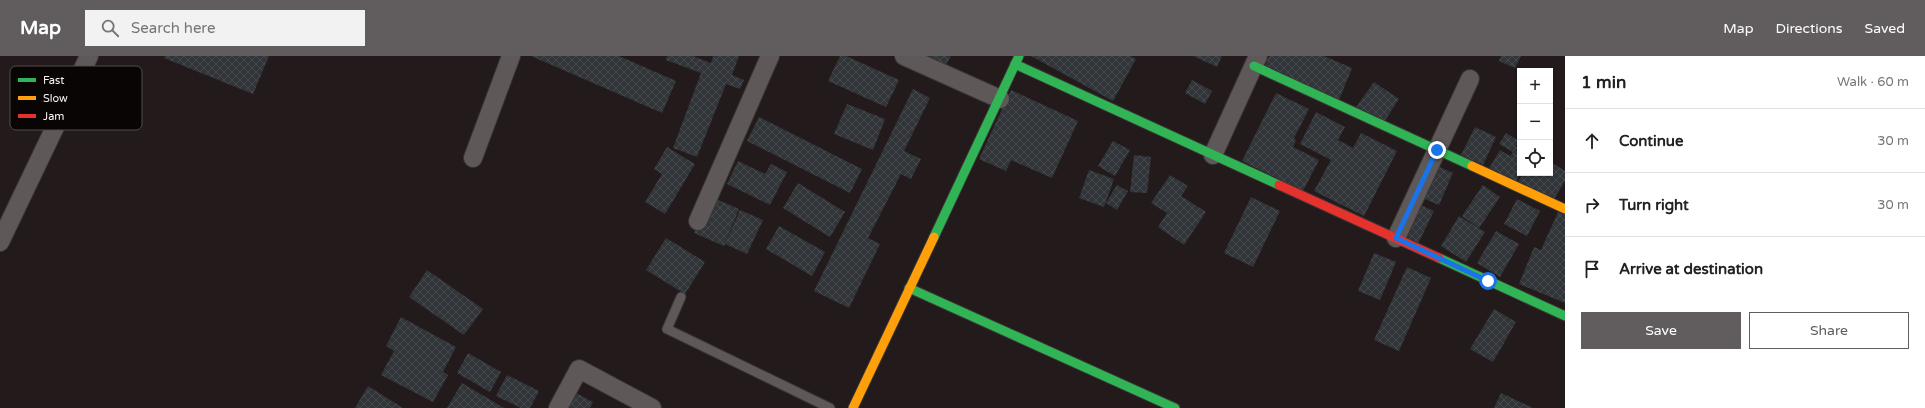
<!DOCTYPE html>
<meta charset="utf-8">
<style>
body{margin:0;font-family:"Varela Round",sans-serif;background:#f2f2f2;color:#202124}
.controls{position:absolute;right:12px;top:12px;display:grid;overflow:hidden;border-radius:0px;box-shadow:0 1px 3px #0004}
.controls button{width:36px;height:36px;display:grid;place-items:center;padding:0;border:0;border-bottom:1px solid #e0e0e0;background:#fff;color:#202124;font:20px sans-serif}
.stop{position:absolute;width:12px;height:12px;margin:-9px;border:3px solid #1a73e8;border-radius:50%;background:#fff}
.stop.end{background:#1a73e8;border-color:#fff;box-shadow:0 1px 4px #0008}
.list{margin:0;padding:0;list-style:none}
h2{display:flex;justify-content:space-between;align-items:center;height:52px;margin:0;padding:0 16px;font-size:17px}
h2 small{font-size:13px;font-weight:400;color:#757577}
.list li{display:grid;grid-template-columns:26px 1fr auto;gap:12px;align-items:center;box-sizing:border-box;height:64px;padding:0 16px;border-top:1px solid #e0e0e0}
.list b{display:block;font-size:15px;white-space:nowrap}
.list em{font-size:13px;font-style:normal;color:#757577}
.actions{display:flex;gap:8px;padding:12px 16px}
.actions a{flex:1;padding:9px 0;border:1px solid #615d5f;border-radius:0px;text-align:center;font-size:14px;color:#615d5f}
.actions .main{background:#615d5f;color:#fff}
.icon{flex:none;width:22px;height:22px;fill:none;stroke:currentColor;stroke-width:2;stroke-linecap:round;stroke-linejoin:round}
.map{position:relative;flex:none;width:1565px;height:352px;overflow:hidden}
header{display:flex;align-items:center;gap:24px;box-sizing:border-box;height:56px;padding:0 20px;background:#615d5f;color:#fff}
header strong{font-size:19px}
nav{display:flex;gap:22px;margin-inline-start:auto;font-size:14px}
.search{width:280px;height:36px;background:#f2f2f2;display:flex;align-items:center;gap:10px;box-sizing:border-box;padding:0 14px;border-radius:0px;color:#757577;font-size:15px}
main{display:flex}
aside{flex:1;background:#fff}
.map>svg:first-child{display:block}
.building{fill:url(#building-cross-hatch)}
.lines{fill:none;stroke-linecap:round;stroke-linejoin:round}
.lane-casing{stroke:#3a3434;stroke-width:11}
.street-casing{stroke:#3a3434;stroke-width:20}
.fast-casing{stroke:#3a3434;stroke-width:11}
.slow-casing{stroke:#3a3434;stroke-width:11}
.jam-casing{stroke:#3a3434;stroke-width:11}
.lane{stroke:#5e5858;stroke-width:9}
.street{stroke:#5e5858;stroke-width:18}
.fast{stroke:#30b455;stroke-width:9}
.slow{stroke:#ff9f0a;stroke-width:9}
.jam{stroke:#e5322d;stroke-width:9}
.route{stroke:#1a73e8;stroke-width:5}
.key{fill:#0a0505;stroke:#534c4c;stroke-width:1}
.key-label{font-size:11px;fill:#fcf2f2}
</style>
<header>
<strong>Map</strong>
<div class="search"><svg class="icon" aria-label="search" viewBox="0 0 24 24"><circle cx="10" cy="10" r="6"/><path d="M15 15l6 6"/></svg>Search here</div>
<nav><a>Map</a><a>Directions</a><a>Saved</a></nav>
</header>
<main>
<div class="map">
<svg width="1565" height="352" viewBox="0 0 1565 352">
<defs>
<pattern id="building-cross-hatch" width="8" height="8" patternUnits="userSpaceOnUse"><rect width="8" height="8" fill="#313539"/><path d="M0 0l8 8M0 8l8-8" fill="none" stroke="#46494c"/></pattern>
</defs>
<rect width="100%" height="100%" fill="#221a1b"/>
<!-- building -->
<g class="building">
<path d="M 165,0 L 269,0 L 253,38 L 164,2 Z"/>
<path d="M 531,0 L 619,0 L 676,25 L 662,57 Z"/>
<path d="M 667,0 L 695,0 L 695,1 L 711,7 L 713,0 L 739,0 L 732,19 L 744,24 L 740,33 L 726,28 L 697,101 L 673,92 L 701,17 L 666,4 Z"/>
<path d="M 840,0 L 846,0 L 899,24 L 886,51 L 828,25 Z"/>
<path d="M 927,0 L 951,0 L 941,17 L 923,5 Z"/>
<path d="M 1031,0 L 1130,0 L 1136,3 L 1113,45 Z"/>
<path d="M 1193,0 L 1222,0 L 1217,11 Z"/>
<path d="M 1269,0 L 1324,0 L 1352,12 L 1339,44 L 1265,10 Z"/>
<path d="M 1501,0 L 1521,0 L 1515,12 L 1499,5 Z"/>
<path d="M 1192,24 L 1212,35 L 1205,48 L 1185,37 Z"/>
<path d="M 1374,26 L 1399,43 L 1382,69 L 1356,51 Z"/>
<path d="M 913,33 L 930,42 L 904,95 L 921,103 L 911,123 L 901,118 L 868,182 L 880,188 L 849,252 L 814,235 Z"/>
<path d="M 1011,34 L 1078,65 L 1052,122 L 1011,104 L 1006,115 L 979,103 Z"/>
<path d="M 1276,37 L 1309,53 L 1294,82 L 1296,84 L 1293,91 L 1319,104 L 1303,135 L 1242,105 Z"/>
<path d="M 847,48 L 885,63 L 873,94 L 834,78 Z"/>
<path d="M 1316,56 L 1345,71 L 1338,84 L 1353,92 L 1361,77 L 1397,95 L 1364,160 L 1314,135 L 1331,104 L 1300,88 Z"/>
<path d="M 759,61 L 862,113 L 850,137 L 747,85 Z"/>
<path d="M 1475,71 L 1496,81 L 1483,109 L 1461,99 Z"/>
<path d="M 1506,77 L 1519,85 L 1516,90 L 1520,93 L 1521,117 L 1516,125 L 1488,114 L 1500,94 L 1510,100 L 1513,96 L 1499,88 Z"/>
<path d="M 1113,85 L 1130,94 L 1115,120 L 1098,110 Z"/>
<path d="M 667,91 L 695,108 L 665,158 L 645,146 L 662,118 L 654,113 Z"/>
<path d="M 1134,99 L 1151,101 L 1147,137 L 1130,136 Z"/>
<path d="M 738,105 L 765,118 L 771,108 L 787,116 L 770,149 L 727,128 Z"/>
<path d="M 1551,106 L 1565,115 L 1565,125 L 1553,145 L 1518,125 L 1523,117 L 1550,117 Z"/>
<path d="M 1435,109 L 1453,117 L 1439,149 L 1420,141 Z"/>
<path d="M 1089,114 L 1114,123 L 1104,151 L 1079,142 Z"/>
<path d="M 1170,119 L 1188,130 L 1181,140 L 1206,156 L 1184,189 L 1158,171 L 1167,157 L 1151,147 Z"/>
<path d="M 798,127 L 845,156 L 830,181 L 783,152 Z"/>
<path d="M 1117,129 L 1128,135 L 1117,154 L 1106,147 Z"/>
<path d="M 1483,129 L 1500,141 L 1479,172 L 1462,160 Z"/>
<path d="M 709,140 L 739,153 L 724,190 L 694,177 Z"/>
<path d="M 1251,141 L 1280,155 L 1253,211 L 1224,197 Z"/>
<path d="M 1517,143 L 1540,155 L 1527,180 L 1504,168 Z"/>
<path d="M 1416,147 L 1434,155 L 1418,188 L 1400,179 Z"/>
<path d="M 740,154 L 763,164 L 747,198 L 725,188 Z"/>
<path d="M 1559,154 L 1565,157 L 1565,247 L 1519,228 L 1534,191 L 1541,194 Z"/>
<path d="M 1459,160 L 1485,176 L 1466,206 L 1441,190 Z"/>
<path d="M 779,170 L 825,196 L 812,220 L 766,193 Z"/>
<path d="M 1496,175 L 1519,188 L 1500,221 L 1477,207 Z"/>
<path d="M 666,182 L 705,206 L 685,238 L 646,214 Z"/>
<path d="M 1374,197 L 1396,206 L 1380,244 L 1358,235 Z"/>
<path d="M 1407,211 L 1431,222 L 1399,295 L 1374,284 Z"/>
<path d="M 427,214 L 483,253 L 464,279 L 409,241 Z"/>
<path d="M 1494,253 L 1516,266 L 1493,306 L 1470,293 Z"/>
<path d="M 401,261 L 456,291 L 443,316 L 448,319 L 433,346 L 381,319 L 394,295 L 386,290 Z"/>
<path d="M 468,297 L 501,316 L 490,336 L 457,317 Z"/>
<path d="M 507,319 L 539,335 L 530,352 L 521,352 L 496,340 Z"/>
<path d="M 462,327 L 504,352 L 447,352 Z"/>
<path d="M 368,330 L 403,352 L 355,352 Z"/>
<path d="M 576,337 L 593,346 L 590,352 L 567,352 Z"/>
<path d="M 1501,337 L 1533,352 L 1494,352 Z"/>
</g>
<g class="lines">
<!-- lane casing -->
<g class="lane-casing">
<path id="lane" d="M 681,241 L 667,273 L 830,352"/>
</g>
<!-- street casing -->
<g class="street-casing">
<g id="street">
<path d="M 904,0 L 1000,43"/>
<path d="M 1213,99 L 1258,0"/>
<path d="M 473,102 L 511,0"/>
<path d="M 698,165 L 770,0"/>
<path d="M 1396,182 L 1470,23"/>
<path d="M 0,186 L 89,0"/>
<path d="M 558,352 L 579,313 L 652,352"/>
</g>
</g>
<!-- fast casing -->
<g class="fast-casing">
<g id="fast">
<path d="M 1015,8 L 1279,129"/>
<path d="M 1254,10 L 1472,110"/>
<path d="M 934,181 L 1019,0"/>
<path d="M 1439,202 L 1565,260"/>
<path d="M 909,232 L 1175,352"/>
</g>
</g>
<!-- slow casing -->
<g class="slow-casing">
<g id="slow">
<path d="M 1472,110 L 1565,153"/>
<path d="M 853,352 L 934,181"/>
</g>
</g>
<!-- jam casing -->
<g class="jam-casing">
<path id="jam" d="M 1279,129 L 1439,202"/>
</g>
<!-- lane -->
<use href="#lane" class="lane"/>
<!-- street -->
<use href="#street" class="street"/>
<!-- fast -->
<use href="#fast" class="fast"/>
<!-- slow -->
<use href="#slow" class="slow"/>
<!-- jam -->
<use href="#jam" class="jam"/>
</g>
<g class="lines">
<!-- route -->
<path class="route" d="M 1437,94 L 1396,182 L 1488,225"/>
</g>
<!-- legend -->
<rect x="10" y="10" width="132" height="64" rx="6" class="key"/>
<rect x="18" y="22" width="18" height="4" fill="#30b455"/>
<rect x="18" y="40" width="18" height="4" fill="#ff9f0a"/>
<rect x="18" y="58" width="18" height="4" fill="#e5322d"/>
<g class="key-label">
<text x="43" y="28">Fast</text>
<text x="43" y="46">Slow</text>
<text x="43" y="64">Jam</text>
</g>
</svg>
<div class="controls">
<button>+</button>
<button>−</button>
<button><svg class="icon" aria-label="locate" viewBox="0 0 24 24"><circle cx="12" cy="12" r="6"/><path d="M12 2v4M12 18v4M2 12h4M18 12h4"/></svg></button>
</div>
<div class="stop" style="left:1488px;top:225px"></div>
<div class="stop end" style="left:1437px;top:94px"></div>
</div>
<aside>
<h2>1 min<small>Walk · 60 m</small></h2>
<ul class="list">
<li><svg class="icon" aria-label="ahead" viewBox="0 0 24 24"><path d="M12 20V5M6 11l6-6 6 6"/></svg><div><b>Continue</b></div><em>30 m</em></li>
<li><svg class="icon" aria-label="right" viewBox="0 0 24 24"><path d="M7 20v-9h11M14 6l5 5-5 5"/></svg><div><b>Turn right</b></div><em>30 m</em></li>
<li><svg class="icon" aria-label="arrive" viewBox="0 0 24 24"><path d="M6 21V4h12l-3 4 3 4H6"/></svg><div><b>Arrive at destination</b></div></li>
</ul>
<div class="actions"><a class="main">Save</a><a>Share</a></div>
</aside>
</main>
